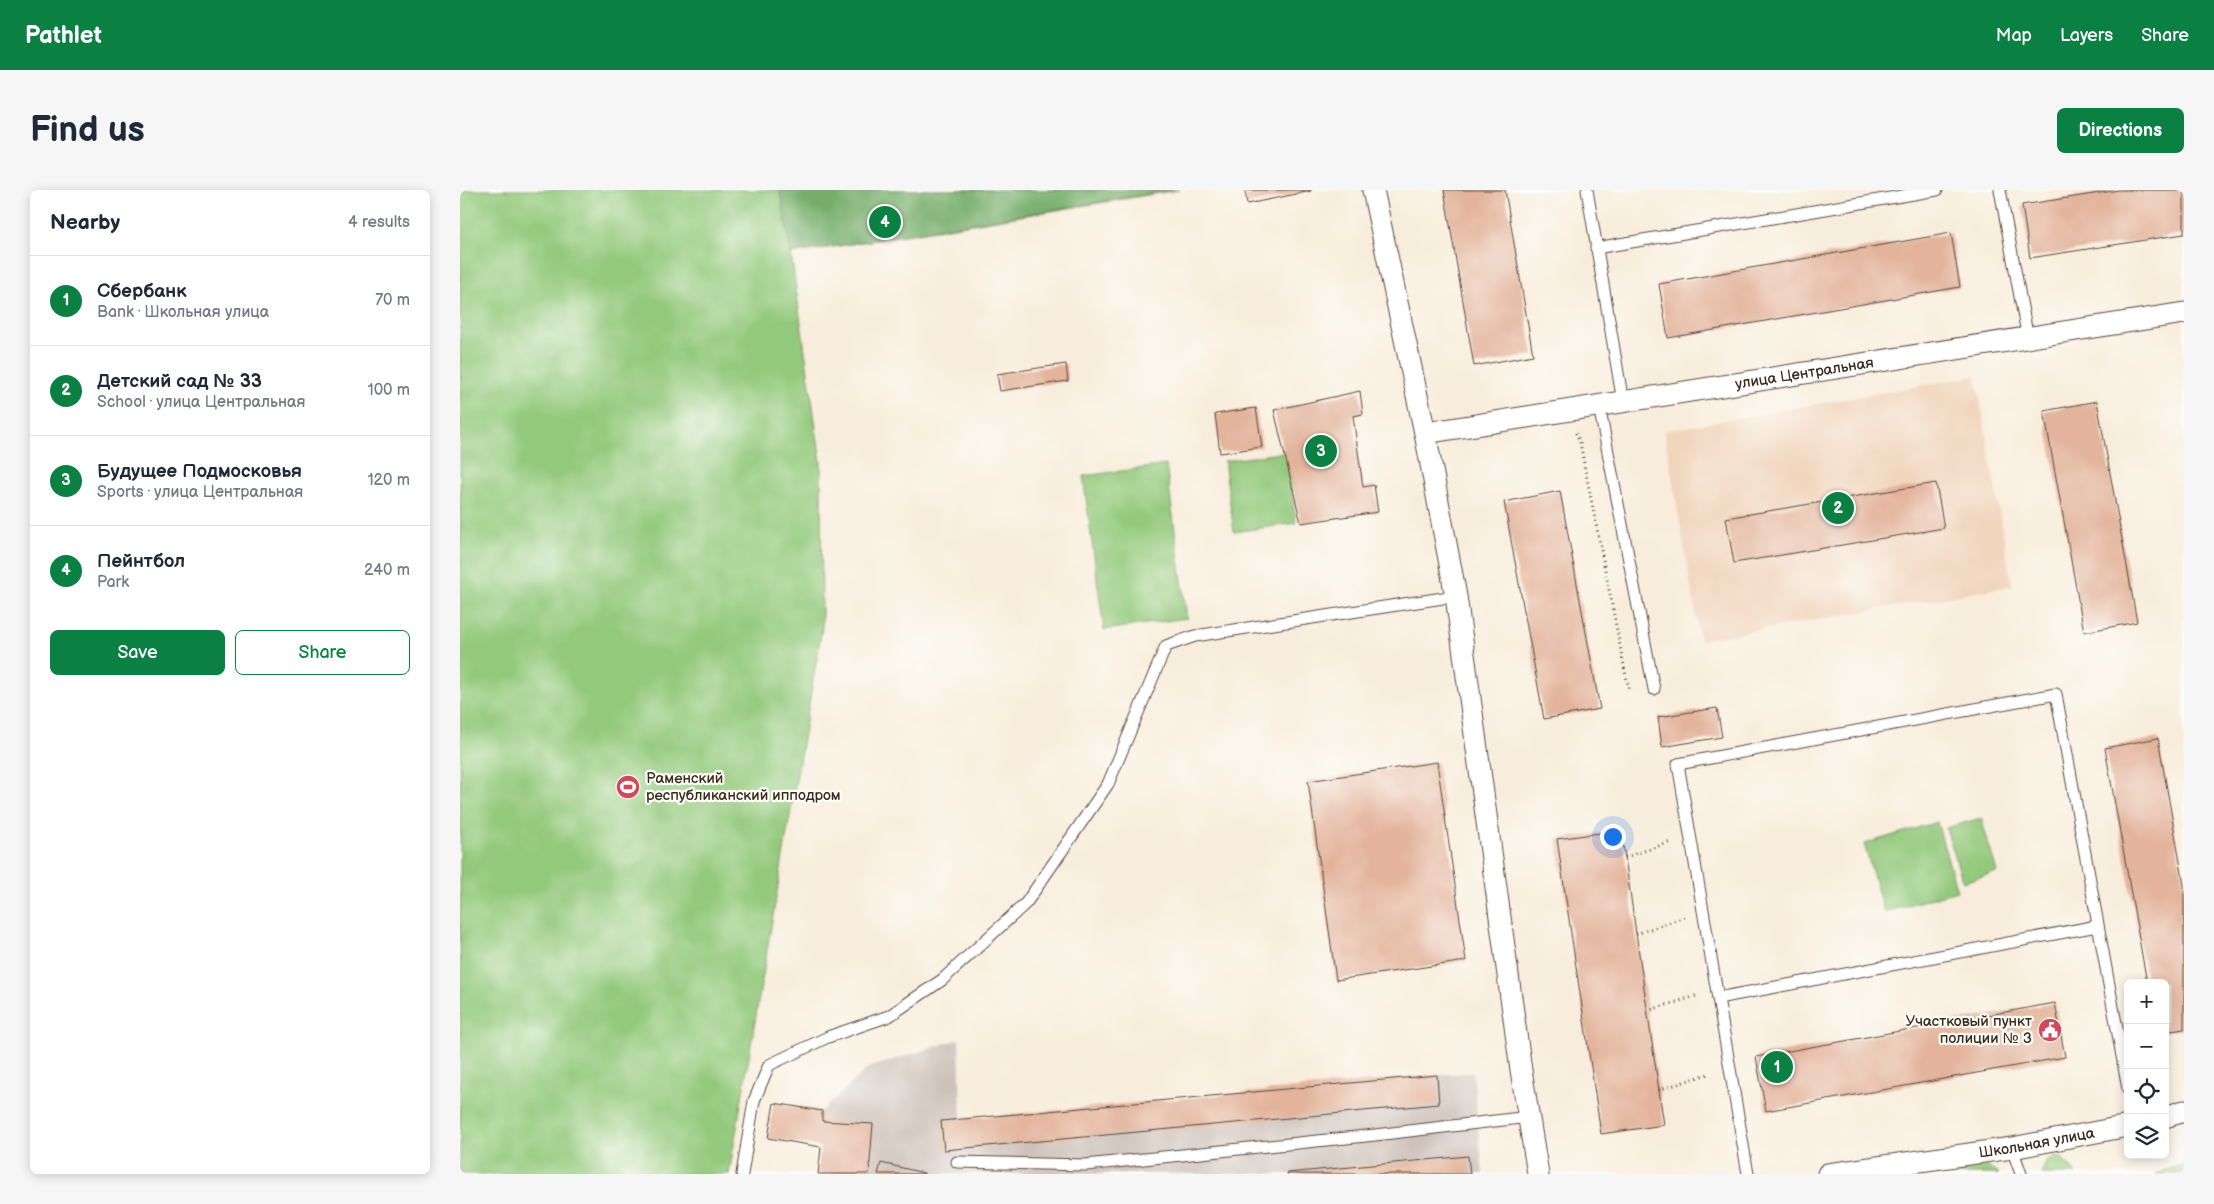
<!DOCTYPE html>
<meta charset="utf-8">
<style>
body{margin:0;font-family:"Balsamiq Sans",sans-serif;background:#f6f6f7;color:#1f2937}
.controls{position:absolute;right:15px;bottom:15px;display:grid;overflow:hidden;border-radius:8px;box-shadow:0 2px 12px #0003}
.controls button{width:45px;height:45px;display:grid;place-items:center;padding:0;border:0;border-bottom:1px solid #e0e1e3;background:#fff;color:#1f2937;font:25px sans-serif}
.you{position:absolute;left:1152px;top:646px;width:18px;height:18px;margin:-12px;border:4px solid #fff;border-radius:50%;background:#1a73e8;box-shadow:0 0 0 8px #1a73e833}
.badge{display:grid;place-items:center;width:32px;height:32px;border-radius:50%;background:#0b8043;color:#fff;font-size:16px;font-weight:700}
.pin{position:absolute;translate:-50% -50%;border:2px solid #fff;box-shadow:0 1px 5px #0006}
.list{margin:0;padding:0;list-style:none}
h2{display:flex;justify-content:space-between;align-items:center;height:65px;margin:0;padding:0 20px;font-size:21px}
h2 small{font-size:16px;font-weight:400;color:#747a83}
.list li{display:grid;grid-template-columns:32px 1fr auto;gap:15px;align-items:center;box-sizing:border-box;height:90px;padding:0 20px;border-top:1px solid #e0e1e3}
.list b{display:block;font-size:19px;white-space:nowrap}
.list p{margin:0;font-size:16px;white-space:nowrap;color:#747a83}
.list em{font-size:16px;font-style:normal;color:#747a83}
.actions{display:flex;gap:10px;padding:15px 20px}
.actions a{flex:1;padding:11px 0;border:1px solid #0b8043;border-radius:8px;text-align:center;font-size:18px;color:#0b8043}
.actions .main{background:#0b8043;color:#fff}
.icon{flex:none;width:28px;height:28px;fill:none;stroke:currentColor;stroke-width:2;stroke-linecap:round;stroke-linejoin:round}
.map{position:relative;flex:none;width:1724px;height:984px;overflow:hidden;border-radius:8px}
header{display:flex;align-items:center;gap:30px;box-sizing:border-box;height:70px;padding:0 25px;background:#0b8043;color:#fff}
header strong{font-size:24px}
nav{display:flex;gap:28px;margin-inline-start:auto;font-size:18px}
.intro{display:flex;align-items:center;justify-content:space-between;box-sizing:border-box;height:120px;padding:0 30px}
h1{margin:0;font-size:35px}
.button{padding:12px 22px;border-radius:8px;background:#0b8043;color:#fff;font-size:18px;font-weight:700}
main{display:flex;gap:30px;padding:0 30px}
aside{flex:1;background:#fff;border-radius:8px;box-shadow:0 2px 12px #0003}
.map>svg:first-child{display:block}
.built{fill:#f1d5bd}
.industrial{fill:#cec1ba}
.green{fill:#93c97b;stroke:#677a4c}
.forest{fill:#76ad6b;stroke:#586c44}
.building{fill:#e3b49b}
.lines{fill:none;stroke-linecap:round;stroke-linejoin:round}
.lane-casing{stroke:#57473a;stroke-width:13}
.street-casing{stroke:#57473a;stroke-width:23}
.path{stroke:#57473a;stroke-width:3;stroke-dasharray:1 4;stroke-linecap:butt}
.lane{stroke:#fff;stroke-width:11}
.street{stroke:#fff;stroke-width:21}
.labels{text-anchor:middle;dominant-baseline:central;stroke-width:4.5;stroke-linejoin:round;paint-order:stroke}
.street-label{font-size:15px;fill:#3b2a1e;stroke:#fdfcf7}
.poi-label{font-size:15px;fill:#3b2a1e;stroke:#fdfcf7;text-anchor:start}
</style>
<header>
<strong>Pathlet</strong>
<nav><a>Map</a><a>Layers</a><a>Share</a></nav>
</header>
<div class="intro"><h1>Find us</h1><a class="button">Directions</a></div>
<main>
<aside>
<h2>Nearby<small>4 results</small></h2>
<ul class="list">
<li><span class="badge">1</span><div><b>Сбербанк</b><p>Bank · Школьная улица</p></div><em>70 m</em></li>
<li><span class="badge">2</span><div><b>Детский сад № 33</b><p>School · улица Центральная</p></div><em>100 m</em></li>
<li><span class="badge">3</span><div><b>Будущее Подмосковья</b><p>Sports · улица Центральная</p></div><em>120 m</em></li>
<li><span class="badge">4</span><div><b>Пейнтбол</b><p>Park</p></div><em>240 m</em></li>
</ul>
<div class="actions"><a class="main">Save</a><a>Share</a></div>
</aside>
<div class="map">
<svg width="1724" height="984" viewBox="0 0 1724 984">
<rect width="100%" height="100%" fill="#fdfcf7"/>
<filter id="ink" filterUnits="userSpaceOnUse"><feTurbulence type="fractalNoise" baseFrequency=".02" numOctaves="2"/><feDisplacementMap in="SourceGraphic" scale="10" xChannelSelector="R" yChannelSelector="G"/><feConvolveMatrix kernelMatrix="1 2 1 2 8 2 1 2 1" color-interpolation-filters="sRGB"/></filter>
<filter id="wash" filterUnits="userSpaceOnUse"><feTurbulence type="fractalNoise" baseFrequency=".0096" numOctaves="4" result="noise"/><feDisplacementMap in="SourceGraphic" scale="20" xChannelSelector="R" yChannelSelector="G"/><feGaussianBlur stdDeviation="1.12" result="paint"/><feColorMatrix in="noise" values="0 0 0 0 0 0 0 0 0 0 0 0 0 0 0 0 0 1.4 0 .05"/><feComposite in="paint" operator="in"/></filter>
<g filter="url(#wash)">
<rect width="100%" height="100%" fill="#f8eddc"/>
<!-- built -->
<path class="built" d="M 1516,186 L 1552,396 L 1240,450 L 1204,241 Z"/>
<!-- industrial -->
<path class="industrial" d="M 499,849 L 501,929 L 1013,882 L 1023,984 L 358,984 L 360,957 L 308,948 L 314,913 L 362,921 L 408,878 Z"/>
<!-- green -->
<g class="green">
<path d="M 0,0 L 719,0 L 331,64 L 361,272 L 362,438 L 269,984 L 0,984 Z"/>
<path d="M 826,262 L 836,333 L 774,342 L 764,271 Z"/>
<path d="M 706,275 L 727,428 L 644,440 L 623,286 Z"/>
<path d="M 1521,628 L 1537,682 L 1503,692 L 1486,638 Z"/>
<path d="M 1477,632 L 1497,701 L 1424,722 L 1404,654 Z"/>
<path d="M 1595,966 L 1603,969 L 1617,984 L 1580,984 L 1587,971 Z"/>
<path d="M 1724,974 L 1724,984 L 1695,984 Z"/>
<path d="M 1518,975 L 1528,976 L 1539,984 L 1469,984 Z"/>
</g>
<!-- forest -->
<path class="forest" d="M 320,0 L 710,0 L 331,64 Z"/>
<g id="blocks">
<!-- building -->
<g class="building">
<path d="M 785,0 L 851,0 L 851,1 L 787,14 Z"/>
<path d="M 984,0 L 1045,0 L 1073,165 L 1014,176 Z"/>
<path d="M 1659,0 L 1724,0 L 1724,44 L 1570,68 L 1562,15 Z"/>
<path d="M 1491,43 L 1500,97 L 1208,148 L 1199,94 Z"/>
<path d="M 606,174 L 608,191 L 540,201 L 537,184 Z"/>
<path d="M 900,201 L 903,224 L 893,226 L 903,297 L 914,295 L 918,322 L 841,333 L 814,220 Z"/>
<path d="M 1637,211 L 1677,432 L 1624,442 L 1584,221 Z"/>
<path d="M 796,218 L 802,257 L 760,263 L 755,224 Z"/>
<path d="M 1476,293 L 1484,338 L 1274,373 L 1266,328 Z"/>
<path d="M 1100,301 L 1140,519 L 1084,529 L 1044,312 Z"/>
<path d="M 1257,518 L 1262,547 L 1202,557 L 1198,527 Z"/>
<path d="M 1698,548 L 1724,695 L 1724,839 L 1705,842 L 1705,793 L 1687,793 L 1645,558 Z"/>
<path d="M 977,572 L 1006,771 L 876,790 L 848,591 Z"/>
<path d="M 1161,640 L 1204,935 L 1141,944 L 1097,649 Z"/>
<path d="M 1595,813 L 1605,867 L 1306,921 L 1296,867 Z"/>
<path d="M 977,885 L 979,914 L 484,960 L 481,931 Z"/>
<path d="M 314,913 L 362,921 L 362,931 L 413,934 L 409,984 L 358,984 L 361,957 L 308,948 Z"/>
<path d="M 1008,966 L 1010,984 L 827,984 L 827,983 Z"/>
<path d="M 421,973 L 464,983 L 464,984 L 418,984 Z"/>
</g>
</g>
</g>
<g filter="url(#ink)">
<use href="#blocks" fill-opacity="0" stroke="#57473a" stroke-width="1"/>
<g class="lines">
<!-- lane casing -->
<g class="lane-casing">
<g id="lane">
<path d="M 1127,0 L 1163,212"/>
<path d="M 1540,0 L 1568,149"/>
<path d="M 1136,58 L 1477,0"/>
<path d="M 1139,216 L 1194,499"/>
<path d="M 1258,808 L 1637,736"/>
<path d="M 1552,958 L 1561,984"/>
<path d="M 497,972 L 626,975 L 915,945 L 1069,927"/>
<path d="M 282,984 L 294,911 L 309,875 L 368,847 L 429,826 L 482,790 L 566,713 L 648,594 L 706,456 L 735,446 L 996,406"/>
<path d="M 1288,984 L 1218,574 L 1596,504 L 1668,899"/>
</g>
</g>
<!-- street casing -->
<g class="street-casing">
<g id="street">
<path d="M 913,0 L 965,243 L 996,406 L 1061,880 L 1078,984"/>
<path id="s1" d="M 965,243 L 1724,123"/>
<path d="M 1705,927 L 1724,921"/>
<path id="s2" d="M 1368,984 L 1552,958 L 1668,936"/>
</g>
</g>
<!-- path -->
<g class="path">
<path d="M 1116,243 L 1120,253 L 1169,501"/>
<path d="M 1165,667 L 1211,652"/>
<path d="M 1176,744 L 1225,727"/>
<path d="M 1187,821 L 1239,805"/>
<path d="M 1199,900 L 1251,883"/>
</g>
<!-- lane -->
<use href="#lane" class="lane"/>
<!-- street -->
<use href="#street" class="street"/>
</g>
</g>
<!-- icons -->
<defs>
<g id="stadium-disc" transform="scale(1.25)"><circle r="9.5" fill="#d1495b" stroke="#fdfcf7"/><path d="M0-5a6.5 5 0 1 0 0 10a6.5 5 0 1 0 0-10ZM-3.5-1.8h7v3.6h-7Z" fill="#fff"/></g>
<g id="civic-disc" transform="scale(1.25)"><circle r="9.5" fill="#d1495b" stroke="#fdfcf7"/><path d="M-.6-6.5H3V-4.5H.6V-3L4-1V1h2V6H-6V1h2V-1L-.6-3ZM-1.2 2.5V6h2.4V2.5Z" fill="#fff"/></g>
</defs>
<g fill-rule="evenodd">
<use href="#stadium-disc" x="168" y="597"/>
<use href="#civic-disc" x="1590" y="840"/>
</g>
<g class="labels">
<!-- street labels -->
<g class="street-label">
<text stroke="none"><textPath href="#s1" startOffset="384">улица Центральная</textPath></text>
<text stroke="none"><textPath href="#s2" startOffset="211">Школьная улица</textPath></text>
</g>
<!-- poi labels -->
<g class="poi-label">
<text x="186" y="588">Раменский<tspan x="186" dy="17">республиканский ипподром</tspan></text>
<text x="1572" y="831" text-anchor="end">Участковый пункт<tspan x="1572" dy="17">полиции № 3</tspan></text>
</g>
</g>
</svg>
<div class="controls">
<button>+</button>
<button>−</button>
<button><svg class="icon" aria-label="locate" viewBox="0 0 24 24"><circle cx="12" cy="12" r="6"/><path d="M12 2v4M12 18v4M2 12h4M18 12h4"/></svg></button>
<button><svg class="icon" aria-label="layers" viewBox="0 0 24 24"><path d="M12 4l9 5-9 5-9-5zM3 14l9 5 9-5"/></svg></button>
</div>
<div class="you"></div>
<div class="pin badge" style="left:1317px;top:877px">1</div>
<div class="pin badge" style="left:1378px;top:318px">2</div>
<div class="pin badge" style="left:861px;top:261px">3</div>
<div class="pin badge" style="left:425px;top:32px">4</div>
</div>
</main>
